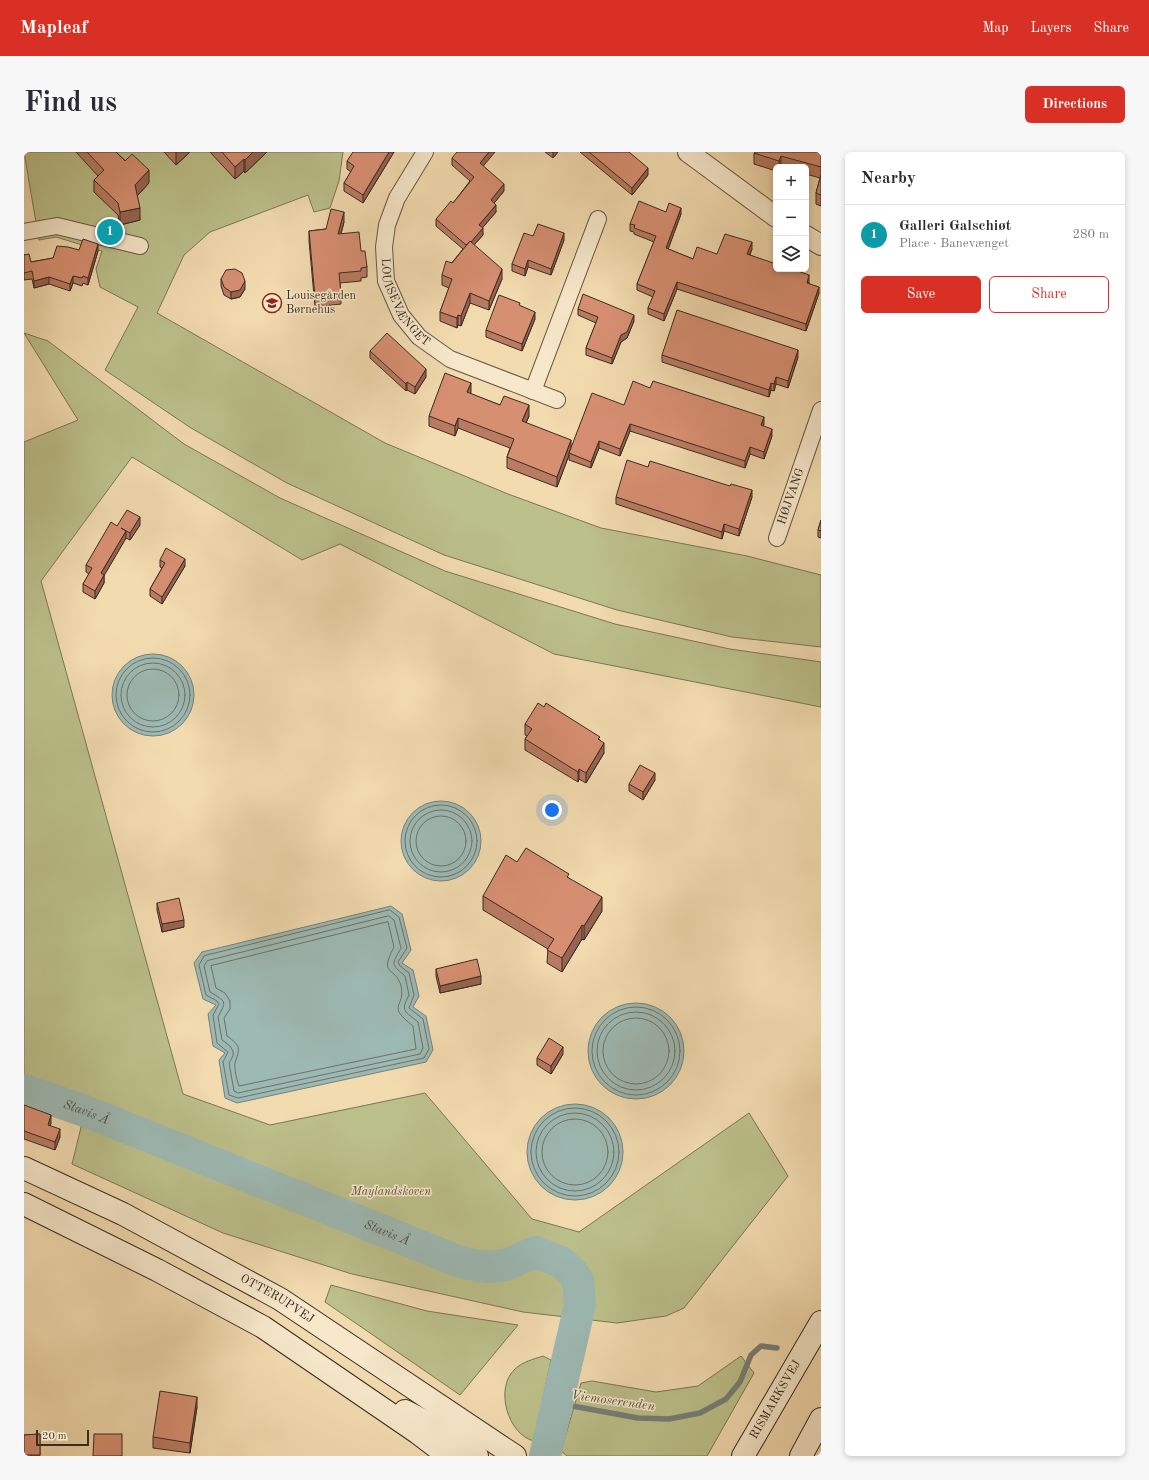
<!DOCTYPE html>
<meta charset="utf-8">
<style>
body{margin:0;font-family:"Old Standard TT",serif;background:#f7f7f7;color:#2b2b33}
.controls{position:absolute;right:12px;top:12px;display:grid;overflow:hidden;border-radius:6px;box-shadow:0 2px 6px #0003}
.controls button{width:36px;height:36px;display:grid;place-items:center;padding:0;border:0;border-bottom:1px solid #e1e1e2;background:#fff;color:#2b2b33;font:20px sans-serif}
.scale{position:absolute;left:12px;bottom:10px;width:53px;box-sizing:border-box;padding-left:4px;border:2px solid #3b2b22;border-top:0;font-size:11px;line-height:14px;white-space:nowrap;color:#3b2b22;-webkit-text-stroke:3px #f7e8cb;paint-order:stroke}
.you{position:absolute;left:528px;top:658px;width:14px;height:14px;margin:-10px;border:3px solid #fff;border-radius:50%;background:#1a73e8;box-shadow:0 0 0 6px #1a73e833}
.badge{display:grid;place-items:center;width:26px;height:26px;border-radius:50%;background:#d93025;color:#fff;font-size:13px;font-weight:700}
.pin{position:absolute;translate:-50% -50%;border:2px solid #fff;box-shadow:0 1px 4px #0006}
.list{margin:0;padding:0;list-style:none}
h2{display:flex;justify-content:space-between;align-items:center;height:52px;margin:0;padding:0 16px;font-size:17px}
h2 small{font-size:13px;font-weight:400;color:#7c7c81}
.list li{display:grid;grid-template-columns:26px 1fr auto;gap:12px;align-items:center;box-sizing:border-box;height:60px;padding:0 16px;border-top:1px solid #e1e1e2}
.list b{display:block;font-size:15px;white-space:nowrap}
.list p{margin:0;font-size:13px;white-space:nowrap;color:#7c7c81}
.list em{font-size:13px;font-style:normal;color:#7c7c81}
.actions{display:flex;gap:8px;padding:12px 16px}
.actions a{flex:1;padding:9px 0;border:1px solid #d93025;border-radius:6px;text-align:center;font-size:14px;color:#d93025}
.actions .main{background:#d93025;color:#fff}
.icon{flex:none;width:22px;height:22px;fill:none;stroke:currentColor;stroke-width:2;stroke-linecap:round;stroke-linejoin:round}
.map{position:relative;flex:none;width:797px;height:1304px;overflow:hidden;border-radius:6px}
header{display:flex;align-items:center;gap:24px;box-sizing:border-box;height:56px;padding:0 20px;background:#d93025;color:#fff}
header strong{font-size:19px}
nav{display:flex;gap:22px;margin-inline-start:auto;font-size:14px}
.intro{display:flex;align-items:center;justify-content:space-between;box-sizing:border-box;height:96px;padding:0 24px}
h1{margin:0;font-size:28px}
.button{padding:10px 18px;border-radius:6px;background:#d93025;color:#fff;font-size:14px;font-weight:700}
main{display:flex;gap:24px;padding:0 24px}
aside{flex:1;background:#fff;border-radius:6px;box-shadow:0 2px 6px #0003}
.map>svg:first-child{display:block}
.green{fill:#bcc08a;stroke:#7c7656}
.water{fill:#9db9b3;stroke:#768079}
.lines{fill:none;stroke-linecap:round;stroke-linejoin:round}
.shore{stroke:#6c726a;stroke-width:1}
.stream{stroke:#768079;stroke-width:5.5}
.river{stroke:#9db9b3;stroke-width:32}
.minor-casing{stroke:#695745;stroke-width:18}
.tertiary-casing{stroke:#695745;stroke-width:22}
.secondary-casing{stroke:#3b2b22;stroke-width:24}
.minor{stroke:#f7e8cb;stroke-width:16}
.tertiary{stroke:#f7e8cb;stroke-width:20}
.secondary{stroke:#f7e8cb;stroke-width:22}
.wall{fill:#b97b62;stroke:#3b2b22}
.shaded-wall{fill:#966450;stroke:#3b2b22}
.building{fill:#d78f72;stroke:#3b2b22}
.labels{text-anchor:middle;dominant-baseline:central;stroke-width:3;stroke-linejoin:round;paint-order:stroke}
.poi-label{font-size:12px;fill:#3b2b22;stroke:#f7e8cb;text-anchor:start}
.street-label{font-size:12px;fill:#3b2b22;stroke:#f7e8cb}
.park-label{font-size:12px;font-style:italic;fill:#5b503c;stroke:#f7e8cb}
.water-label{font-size:13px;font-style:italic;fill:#544e46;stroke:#f7e8cb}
</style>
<header>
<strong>Mapleaf</strong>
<nav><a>Map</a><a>Layers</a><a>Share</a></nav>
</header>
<div class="intro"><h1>Find us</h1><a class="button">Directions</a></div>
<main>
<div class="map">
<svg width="797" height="1304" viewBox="0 0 797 1304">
<rect width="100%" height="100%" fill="#f2dbaf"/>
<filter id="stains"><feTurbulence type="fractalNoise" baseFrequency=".005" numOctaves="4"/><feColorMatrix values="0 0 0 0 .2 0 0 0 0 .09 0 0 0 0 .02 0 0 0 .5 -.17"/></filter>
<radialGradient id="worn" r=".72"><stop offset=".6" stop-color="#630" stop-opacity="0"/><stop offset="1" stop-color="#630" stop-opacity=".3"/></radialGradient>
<!-- green -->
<g class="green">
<path d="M 0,0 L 319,0 L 315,29 L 306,56 L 290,60 L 284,43 L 186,80 L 160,103 L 133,161 L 361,291 L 484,342 L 577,376 L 723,404 L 797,423 L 797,495 L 708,485 L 593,458 L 420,403 L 263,331 L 167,276 L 81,218 L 114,155 L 76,135 L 72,117 L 78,99 L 32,85 L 15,88 Z"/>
<path d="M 0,181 L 24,189 L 160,292 L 256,346 L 421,419 L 591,472 L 706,497 L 797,510 L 797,555 L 530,502 L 316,392 L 278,408 L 108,305 L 17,429 L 159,942 L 246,973 L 401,941 L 508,1067 L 555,1080 L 725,961 L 764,1024 L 660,1156 L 642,1164 L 593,1171 L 499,1160 L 328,1122 L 199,1081 L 48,1012 L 61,959 L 0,938 L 0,290 L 54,268 Z"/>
<path d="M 307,1133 L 403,1159 L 494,1173 L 436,1243 L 301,1150 Z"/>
<path d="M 519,1204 L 527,1208 L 510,1289 C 484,1283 470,1236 491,1217 C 498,1210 510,1207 519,1204 Z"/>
<path d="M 717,1204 L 730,1221 L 683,1304 L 543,1304 L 537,1299 L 557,1231 L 568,1229 L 632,1240 L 674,1234 Z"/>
</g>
<!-- water -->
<g class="water">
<circle cx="129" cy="543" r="41"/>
<circle cx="417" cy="689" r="40"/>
<path d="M 367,754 L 378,762 L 387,798 L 378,811 L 389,818 L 395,844 L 389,855 L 402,864 L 409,898 L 402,910 L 213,951 L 201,946 L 195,908 L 201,901 L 189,894 L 184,862 L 192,853 L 179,847 L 170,811 L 178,800 Z"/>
<circle cx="612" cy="899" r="48"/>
<circle cx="551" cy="1000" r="48"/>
</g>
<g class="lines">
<!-- shore -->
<g class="shore">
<circle cx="129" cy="543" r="37"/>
<circle cx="129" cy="543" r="32"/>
<circle cx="129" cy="543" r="26"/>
<circle cx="417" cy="689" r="36"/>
<circle cx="417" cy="689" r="31"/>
<circle cx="417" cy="689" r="25"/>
<path d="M 366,758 L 375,765 L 383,796 L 374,810 L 376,814 L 385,821 L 390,843 L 385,856 L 399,867 L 405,897 L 400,906 L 214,946 L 205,943 L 199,910 L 204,900 L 193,891 L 189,863 L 195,852 L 193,849 L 182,843 L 175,813 L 180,804 Z"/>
<path d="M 365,764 L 370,768 L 377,796 C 368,813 366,811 381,824 L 385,843 C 376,860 381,859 394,870 L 399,896 L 396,902 L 214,941 L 210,939 L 205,911 L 209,904 L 209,899 L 206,894 L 198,888 L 194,865 C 203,848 202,850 186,840 L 180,814 L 183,809 Z"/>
<path d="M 364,770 L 370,795 C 354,825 372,814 377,834 C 382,856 361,852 389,874 L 392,897 L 215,934 C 213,929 210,917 211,911 C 216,896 217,894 203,884 L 200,866 L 206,857 L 206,849 L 201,841 L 192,836 L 187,814 Z"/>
<circle cx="612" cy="899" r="44"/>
<circle cx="612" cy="899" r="39"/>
<circle cx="612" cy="899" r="33"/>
<circle cx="551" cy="1000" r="44"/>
<circle cx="551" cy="1000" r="39"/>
<circle cx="551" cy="1000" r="33"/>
</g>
<!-- stream -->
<path class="stream" d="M 532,1251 L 614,1266 L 645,1267 L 676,1261 L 702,1247 L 716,1230 L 727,1203 L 737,1194 L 753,1196"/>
<!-- river -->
<path class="river" id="s1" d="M 0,938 L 61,959 L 439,1111 L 462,1115 L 482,1113 L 511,1100 L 537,1110 L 548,1120 L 554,1129 L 556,1153 L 521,1304"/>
<!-- minor casing -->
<g class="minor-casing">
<g id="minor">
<path id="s2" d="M 401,0 L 373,46 L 363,73 L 360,95 L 362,129 L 377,163 L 395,185 L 426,207 L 533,248"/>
<path d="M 0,80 L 33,74 L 116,94"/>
<path d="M 509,239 L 574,67"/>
<path id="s3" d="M 753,386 L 797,258"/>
</g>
</g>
<!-- tertiary casing -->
<g class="tertiary-casing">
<g id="tertiary">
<path d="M 664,0 L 752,65"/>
<path d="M 782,84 L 797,93"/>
</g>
</g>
<!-- secondary casing -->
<g class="secondary-casing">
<g id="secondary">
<path id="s4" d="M 0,1016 L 99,1062 L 256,1147 L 491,1304"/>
<path d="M 0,1052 L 133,1118 L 239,1175 L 394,1281 L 424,1304"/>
<path d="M 381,1259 L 414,1276 L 453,1304"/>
<path id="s5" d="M 719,1304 L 797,1170"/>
<path d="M 777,1304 L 797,1267"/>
</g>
</g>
<!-- minor -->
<use href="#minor" class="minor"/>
<!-- tertiary -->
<use href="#tertiary" class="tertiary"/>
<!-- secondary -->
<use href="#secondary" class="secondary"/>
</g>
<!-- wall -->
<g class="wall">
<path d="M 52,0 L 92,0 L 125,31 L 113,44 L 116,68 L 96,73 L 94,63 L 70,40 L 70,28 L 74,24 Z"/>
<path d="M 140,0 L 166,0 L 152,13 Z"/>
<path d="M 186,0 L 243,0 L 221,21 L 220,19 L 211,27 Z"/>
<path d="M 370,0 L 339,51 L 320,39 L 320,31 L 327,20 L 323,17 L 323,9 Z"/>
<path d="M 521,0 L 534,0 L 529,6 Z"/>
<path d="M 556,0 L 605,0 L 624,23 L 608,43 Z"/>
<path d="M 797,0 L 797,54 L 792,52 L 792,41 L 796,26 L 782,22 L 782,15 L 752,15 L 752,19 L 730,12 L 730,1 Z"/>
<path d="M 428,6 L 459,14 L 480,39 L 470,51 L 472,60 L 458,76 L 459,83 L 450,93 L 478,127 L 465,158 L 446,151 L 437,174 L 434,173 L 433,176 L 416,169 L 416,160 L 425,136 L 418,133 L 418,123 L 439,97 L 412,74 L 412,67 L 429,51 L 446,29 L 428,13 Z"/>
<path d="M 642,60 L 657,62 L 644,97 L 669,107 L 693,102 L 728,97 L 726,103 L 785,130 L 785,131 L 795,141 L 782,179 L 653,137 L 640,169 L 624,162 L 624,156 L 629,145 L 613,138 L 613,132 L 630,90 L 610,82 L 610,80 L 606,79 L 606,72 Z"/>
<path d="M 320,70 L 317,82 L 337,99 L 343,115 L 343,125 L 337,126 L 337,129 L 316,131 L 317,142 L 317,152 L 291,155 L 285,89 L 285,79 L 302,77 Z"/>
<path d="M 509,84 L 540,88 L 527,123 L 504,115 L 501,124 L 488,119 L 488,112 Z"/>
<path d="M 55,98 L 74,99 L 64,133 L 59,131 L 58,134 L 49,131 L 46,139 L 25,132 L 10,136 L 8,127 L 0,128 L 0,102 L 0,103 L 7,110 L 29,106 Z"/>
<path d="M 197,127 L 221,137 L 216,145 L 207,147 L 200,143 L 197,134 Z"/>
<path d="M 496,154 L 511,167 L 498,199 L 462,185 L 462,178 Z"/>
<path d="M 554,157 L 610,169 L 603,186 L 597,190 L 588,212 L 562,203 L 562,196 L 572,171 L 554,163 Z"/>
<path d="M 346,199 L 402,225 L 391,242 L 383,238 L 382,239 L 346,206 Z"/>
<path d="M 638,203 L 774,205 L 764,236 L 752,232 L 750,239 L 747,238 L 745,245 L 638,210 Z"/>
<path d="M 626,236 L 740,272 L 739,274 L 748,284 L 740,307 L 726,302 L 721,316 L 606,279 L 596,304 L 575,296 L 567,316 L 545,308 L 545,303 L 533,335 L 483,316 L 483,305 L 486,296 L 434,276 L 431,284 L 405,274 L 405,264 L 447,242 L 505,264 L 502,271 L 547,296 L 600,253 Z"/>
<path d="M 624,315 L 728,345 L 715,384 L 700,379 L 698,387 L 592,352 L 592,345 Z"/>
<path d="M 797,368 L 797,386 L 794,385 L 794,378 Z"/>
<path d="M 116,373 L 106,388 L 102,386 L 80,423 L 80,431 L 71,447 L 59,440 L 59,432 L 65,422 L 62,420 L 62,413 L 93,374 Z"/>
<path d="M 136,408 L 161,414 L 138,452 L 126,444 L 126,437 L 138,416 L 136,415 Z"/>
<path d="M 501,572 L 576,588 L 580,601 L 562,631 L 555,627 L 554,630 L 501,598 L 501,587 L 503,584 L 501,583 Z"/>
<path d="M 631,628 L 619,648 L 605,639 L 605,632 Z"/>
<path d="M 493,710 L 545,726 L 578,759 L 560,788 L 558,787 L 538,820 L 523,811 L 524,797 L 459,758 L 459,744 Z"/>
<path d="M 133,751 L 160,775 L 138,780 L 133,758 Z"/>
<path d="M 412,817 L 457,832 L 416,841 L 412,824 Z"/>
<path d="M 539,902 L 527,922 L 513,913 L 513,906 Z"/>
<path d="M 0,953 L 27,971 L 26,974 L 36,985 L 31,998 L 0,987 Z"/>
<path d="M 173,1255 L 166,1301 L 129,1296 L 129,1285 Z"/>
<path d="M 16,1282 L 16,1304 L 0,1304 L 0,1283 Z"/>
</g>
<!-- shaded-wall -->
<g class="shaded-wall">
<path d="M 152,0 L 166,0 L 152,13 Z"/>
<path d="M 229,0 L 243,0 L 221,21 L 221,8 Z"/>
<path d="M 365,0 L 370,0 L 339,51 L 339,43 Z"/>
<path d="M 465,0 L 471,0 L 456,18 L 456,11 Z"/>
<path d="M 529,0 L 534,0 L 529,6 Z"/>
<path d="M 757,4 L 757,15 L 755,15 L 755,9 Z"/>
<path d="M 220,7 L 220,19 L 211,27 L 211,15 Z"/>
<path d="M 624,16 L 624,23 L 608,43 L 608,36 Z"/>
<path d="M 125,18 L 125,31 L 111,46 L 111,33 Z"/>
<path d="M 480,32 L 480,39 L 467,55 L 467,48 Z"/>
<path d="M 472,53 L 472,60 L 455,80 L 455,73 Z"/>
<path d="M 116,56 L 116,68 L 96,73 L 96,60 Z"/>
<path d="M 657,56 L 657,62 L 642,103 L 642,96 Z"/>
<path d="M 320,60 L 320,70 L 314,92 L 314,82 Z"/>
<path d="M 459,76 L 459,83 L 443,101 L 443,94 Z"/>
<path d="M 540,81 L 540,88 L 527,123 L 527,117 Z"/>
<path d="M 728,90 L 728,97 L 723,109 L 723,102 Z"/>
<path d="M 74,92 L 74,99 L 64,133 L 64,126 Z"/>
<path d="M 504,108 L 504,115 L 501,124 L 501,117 Z"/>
<path d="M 478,117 L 478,127 L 465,158 L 465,149 Z"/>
<path d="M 785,123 L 785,130 L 783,138 L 783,131 Z"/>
<path d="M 49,124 L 49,131 L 46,139 L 46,132 Z"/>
<path d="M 25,125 L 25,132 L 10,136 L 10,129 Z"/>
<path d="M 221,129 L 221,137 L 216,145 L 207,147 L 207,140 Z"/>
<path d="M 653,130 L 653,137 L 640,169 L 640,162 Z"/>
<path d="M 795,135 L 795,141 L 782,179 L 782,172 Z"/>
<path d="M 446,141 L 446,151 L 437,174 L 437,164 Z"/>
<path d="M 511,160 L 511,167 L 498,199 L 498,192 Z"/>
<path d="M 434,163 L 434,173 L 433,176 L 433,166 Z"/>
<path d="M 610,163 L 610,169 L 603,186 L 597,190 L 588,212 L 588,206 L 597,183 Z"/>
<path d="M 774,198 L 774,205 L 764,236 L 764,229 Z"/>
<path d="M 402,217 L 402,225 L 391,242 L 391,235 Z"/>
<path d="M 752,225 L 752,232 L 750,239 L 750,232 Z"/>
<path d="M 383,230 L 383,238 L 382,239 L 382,232 Z"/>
<path d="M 447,231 L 447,241 L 443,251 L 443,240 Z"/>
<path d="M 747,231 L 747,238 L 745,245 L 745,238 Z"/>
<path d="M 505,253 L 505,264 L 498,280 L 498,269 Z"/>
<path d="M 740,265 L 740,272 L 737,280 L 737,273 Z"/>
<path d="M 434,266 L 434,276 L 431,284 L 431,274 Z"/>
<path d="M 606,272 L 606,279 L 596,304 L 596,297 Z"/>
<path d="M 748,277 L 748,284 L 740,307 L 740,300 Z"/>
<path d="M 547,288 L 547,298 L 545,301 L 545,303 L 533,335 L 533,325 Z"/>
<path d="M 575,289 L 575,296 L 567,316 L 567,310 Z"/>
<path d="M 726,295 L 726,302 L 721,316 L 721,309 Z"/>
<path d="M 728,338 L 728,345 L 715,384 L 715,377 Z"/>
<path d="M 116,365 L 116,373 L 106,388 L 106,381 Z"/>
<path d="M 700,372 L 700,379 L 698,387 L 698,380 Z"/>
<path d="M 102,379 L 102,386 L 77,429 L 77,421 Z"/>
<path d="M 161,407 L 161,414 L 138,452 L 138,445 Z"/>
<path d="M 80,423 L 80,431 L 71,447 L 71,439 Z"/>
<path d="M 580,591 L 580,601 L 562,631 L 562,621 Z"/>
<path d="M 555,617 L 555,627 L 554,630 L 554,620 Z"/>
<path d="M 631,621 L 631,628 L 619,648 L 619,640 Z"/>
<path d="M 578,745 L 578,759 L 560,788 L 560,774 Z"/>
<path d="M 160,768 L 160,775 L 138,780 L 138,772 Z"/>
<path d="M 558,773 L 558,787 L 538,820 L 538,806 Z"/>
<path d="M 457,824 L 457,832 L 416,841 L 416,834 Z"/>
<path d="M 539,895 L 539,902 L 527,922 L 527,914 Z"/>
<path d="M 27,963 L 27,971 L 24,981 L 24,973 Z"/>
<path d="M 36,977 L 36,985 L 31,998 L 31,990 Z"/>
<path d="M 173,1245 L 173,1255 L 166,1301 L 166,1291 Z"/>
</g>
<!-- building -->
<g class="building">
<path d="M 63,0 L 92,0 L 101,9 L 108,2 L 125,18 L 111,33 L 116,56 L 96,60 L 94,51 L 70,28 L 80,18 Z"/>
<path d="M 198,0 L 229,0 L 221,8 L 220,7 L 211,15 Z"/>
<path d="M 329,0 L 365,0 L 339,43 L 320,31 L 330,14 L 323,9 Z"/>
<path d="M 433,0 L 465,0 L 456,11 L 480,32 L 467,48 L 472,53 L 455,73 L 459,76 L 447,90 L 446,89 L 442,93 L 412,67 L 427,49 L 429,51 L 450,25 L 428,6 Z"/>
<path d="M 565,0 L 605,0 L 624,16 L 608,36 Z"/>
<path d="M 731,0 L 797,0 L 797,15 L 757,4 L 755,9 L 730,1 Z"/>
<path d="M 797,23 L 797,43 L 792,41 Z"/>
<path d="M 615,49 L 642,60 L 645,51 L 657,56 L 642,96 L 669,107 L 673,95 L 693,102 L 701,82 L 728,90 L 723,102 L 752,112 L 752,117 L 768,117 L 785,123 L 783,131 L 795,135 L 782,172 L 653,130 L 640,162 L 624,156 L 631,139 L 613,132 L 632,84 L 610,76 L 611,73 L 606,72 Z"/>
<path d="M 307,57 L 320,60 L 314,82 L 335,80 L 337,99 L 341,99 L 343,115 L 337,116 L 337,119 L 315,121 L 317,142 L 291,145 L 285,79 L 302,77 Z"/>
<path d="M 514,72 L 540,81 L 527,117 L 504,108 L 501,117 L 488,112 L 500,81 L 509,84 Z"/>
<path d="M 59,87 L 74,92 L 64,126 L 59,124 L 58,126 L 49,124 L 46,132 L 25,125 L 10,129 L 8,119 L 0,121 L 0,102 L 0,103 L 5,102 L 7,110 L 29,106 L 33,94 L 44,95 L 55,98 Z"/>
<path d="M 446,89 L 478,117 L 465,149 L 446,141 L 437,164 L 434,163 L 433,166 L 416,160 L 428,127 L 418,123 L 422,109 L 428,111 Z"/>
<path d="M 211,117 L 218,121 L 221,129 L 216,138 L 207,140 L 200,135 L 197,127 L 202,118 Z"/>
<path d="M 559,142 L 610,163 L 603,180 L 597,183 L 588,206 L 562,196 L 574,165 L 554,157 Z"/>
<path d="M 475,143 L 496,151 L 495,153 L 511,160 L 498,192 L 462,178 Z"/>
<path d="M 653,158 L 774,198 L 764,229 L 752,225 L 750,232 L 747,231 L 745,238 L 638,203 Z"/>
<path d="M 363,181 L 402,217 L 391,235 L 383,230 L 382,232 L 346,199 Z"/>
<path d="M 421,221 L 447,231 L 443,240 L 476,253 L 480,244 L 505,253 L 498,269 L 547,288 L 533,325 L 483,305 L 490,287 L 434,266 L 431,274 L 405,264 Z"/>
<path d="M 609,229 L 626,236 L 629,229 L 740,265 L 737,273 L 748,277 L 740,300 L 726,295 L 721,309 L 606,272 L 596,297 L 575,289 L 567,310 L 545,301 L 568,241 L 600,253 Z"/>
<path d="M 603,308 L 624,315 L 626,309 L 706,334 L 707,332 L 728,338 L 715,377 L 700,372 L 698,380 L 592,345 Z"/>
<path d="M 103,358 L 116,365 L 106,381 L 97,376 L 102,379 L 77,421 L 80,423 L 71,439 L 59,432 L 68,416 L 62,413 L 87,370 L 93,374 Z"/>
<path d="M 797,368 L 797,379 L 794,378 Z"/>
<path d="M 142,396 L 161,407 L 138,445 L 126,437 L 141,411 L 136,408 Z"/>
<path d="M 514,551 L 520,555 L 522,551 L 576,585 L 574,587 L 580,591 L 562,621 L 555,617 L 554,620 L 501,587 L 508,577 L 501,572 Z"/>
<path d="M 616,613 L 631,621 L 619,640 L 605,632 Z"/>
<path d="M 502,696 L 545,722 L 543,725 L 578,745 L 560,774 L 558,773 L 538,806 L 523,798 L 530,787 L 459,744 L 482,703 L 493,710 Z"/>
<path d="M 155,746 L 160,768 L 138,772 L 133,751 Z"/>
<path d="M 453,807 L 457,824 L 416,834 L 412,817 Z"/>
<path d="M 525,886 L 539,895 L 527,914 L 513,906 Z"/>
<path d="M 0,953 L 27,963 L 24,973 L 36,977 L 31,990 L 0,979 Z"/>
<path d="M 136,1239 L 173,1245 L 166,1291 L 129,1285 Z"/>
<path d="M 16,1282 L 16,1303 L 0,1303 L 0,1283 Z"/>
<path d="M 70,1282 L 98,1282 L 98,1304 L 69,1304 Z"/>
</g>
<!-- icons -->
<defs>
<g id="school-ring" transform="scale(1)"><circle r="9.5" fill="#f7e8cb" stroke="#8f2418" stroke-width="1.5"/><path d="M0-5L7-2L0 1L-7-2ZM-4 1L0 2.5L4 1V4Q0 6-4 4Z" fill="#8f2418"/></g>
</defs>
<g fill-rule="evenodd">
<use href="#school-ring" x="248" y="151"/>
</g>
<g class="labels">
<!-- poi labels -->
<g class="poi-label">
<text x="262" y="144">Louisegården<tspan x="262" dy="14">Børnehus</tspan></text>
</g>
<!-- street labels -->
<g class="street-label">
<text stroke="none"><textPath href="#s2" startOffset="166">LOUISEVÆNGET</textPath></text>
<text stroke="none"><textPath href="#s3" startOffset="44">HØJVANG</textPath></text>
<text stroke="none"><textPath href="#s4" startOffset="285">OTTERUPVEJ</textPath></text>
<text stroke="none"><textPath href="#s5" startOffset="65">RISMARKSVEJ</textPath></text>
</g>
<!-- park labels -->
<g class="park-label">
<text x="367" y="1040">Maylandskoven</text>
</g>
<!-- water labels -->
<g class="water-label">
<text stroke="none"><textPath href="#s1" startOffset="66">Stavis Å</textPath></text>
<text stroke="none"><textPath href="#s1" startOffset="390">Stavis Å</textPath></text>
<text transform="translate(589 1249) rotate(8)">Viemoserenden</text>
</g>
</g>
<rect width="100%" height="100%" filter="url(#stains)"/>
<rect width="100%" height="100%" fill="url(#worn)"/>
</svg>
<div class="controls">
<button>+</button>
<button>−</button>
<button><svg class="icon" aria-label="layers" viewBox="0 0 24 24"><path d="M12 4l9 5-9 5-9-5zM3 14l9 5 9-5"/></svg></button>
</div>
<div class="scale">20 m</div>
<div class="you"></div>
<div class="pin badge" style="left:86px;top:80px;background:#0f9aa8">1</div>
</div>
<aside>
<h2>Nearby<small></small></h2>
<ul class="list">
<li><span class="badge" style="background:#0f9aa8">1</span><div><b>Galleri Galschiøt</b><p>Place · Banevænget</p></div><em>280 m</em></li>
</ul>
<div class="actions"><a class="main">Save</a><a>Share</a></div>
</aside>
</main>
